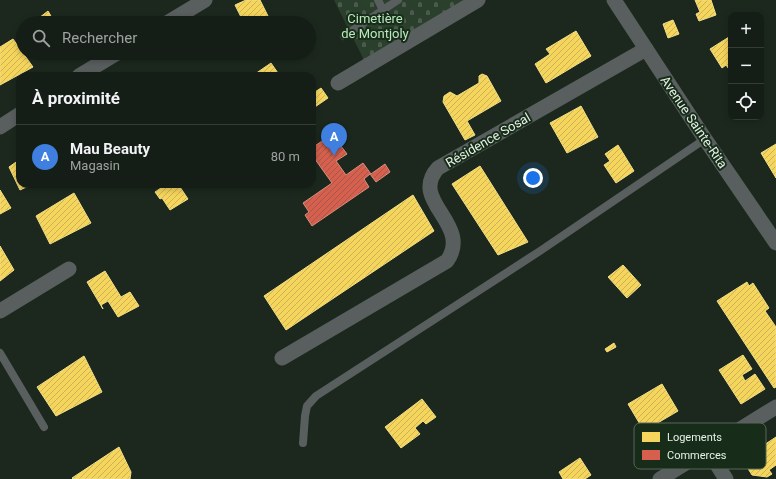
<!DOCTYPE html>
<html lang="fr">
<meta charset="utf-8">
<style>
body{margin:0;font-family:Roboto,sans-serif;background:#1e271f;color:#f1f3f6}
.controls{position:absolute;right:12px;top:12px;display:grid;overflow:hidden;border-radius:8px;box-shadow:0 2px 6px #0003}
.controls button{width:36px;height:36px;display:grid;place-items:center;padding:0;border:0;border-bottom:1px solid #343c35;background:#151e16;color:#f1f3f6;font:20px sans-serif}
.you{position:absolute;left:533px;top:178px;width:14px;height:14px;margin:-10px;border:3px solid #fff;border-radius:50%;background:#1a73e8;box-shadow:0 0 0 6px #1a73e833}
.badge{display:grid;place-items:center;width:26px;height:26px;border-radius:50%;background:#9faba0;color:#fff;font-size:13px;font-weight:700}
.pin{position:absolute;translate:-50% -33px;filter:drop-shadow(0 1px 2px #0008)}
.pin::after{content:'';position:absolute;top:21px;width:14px;height:12px;background:inherit;clip-path:polygon(0 0,100% 0,50% 100%)}
.list{margin:0;padding:0;list-style:none}
h2{display:flex;justify-content:space-between;align-items:center;height:52px;margin:0;padding:0 16px;font-size:17px}
h2 small{font-size:13px;font-weight:400;color:#9da2a1}
.list li{display:grid;grid-template-columns:26px 1fr auto;gap:12px;align-items:center;box-sizing:border-box;height:64px;padding:0 16px;border-top:1px solid #343c35}
.list b{display:block;font-size:15px;white-space:nowrap}
.list p{margin:0;font-size:13px;white-space:nowrap;color:#9da2a1}
.list em{font-size:13px;font-style:normal;color:#9da2a1}
.icon{flex:none;width:22px;height:22px;fill:none;stroke:currentColor;stroke-width:2;stroke-linecap:round;stroke-linejoin:round}
.map{position:relative;flex:none;width:776px;height:479px;overflow:hidden}
.search{position:absolute;background:#151e16;box-shadow:0 2px 6px #0003;left:16px;top:16px;width:300px;height:44px;display:flex;align-items:center;gap:10px;box-sizing:border-box;padding:0 14px;border-radius:22px;color:#9da2a1;font-size:15px}
.panel{position:absolute;background:#151e16;box-shadow:0 2px 6px #0003;left:16px;top:72px;width:300px;height:116px;border-radius:12px}
.map>svg:first-child{display:block}
.cemetery{fill:url(#cemetery-stones)}
.homes{fill:url(#homes-hatch);stroke:#f1de85}
.shops{fill:url(#shops-hatch);stroke:#da8c7b}
.lines{fill:none;stroke-linecap:round;stroke-linejoin:round}
.lane{stroke:#595e5e;stroke-width:8}
.street{stroke:#595e5e;stroke-width:15}
.labels{text-anchor:middle;dominant-baseline:central;stroke-width:4;stroke-linejoin:round;paint-order:stroke}
.park-label{font-size:13px;fill:#bae8bd;stroke:#182c1a}
.street-label{font-size:13px;fill:#e5f2e6;stroke:#182c1a}
.key{fill:#182c1a;stroke:#566757;stroke-width:1}
.key-label{font-size:11px;fill:#e5f2e6}
</style>
<div class="map">
<svg width="776" height="479" viewBox="0 0 776 479">
<defs>
<pattern id="cemetery-stones" width="16" height="16" patternUnits="userSpaceOnUse"><rect width="16" height="16" fill="#2a3f2c"/><path d="M2 7V4a2 2 0 0 1 4 0v3zM10 15v-3a2 2 0 0 1 4 0v3z" fill="#495b4b"/></pattern>
<pattern id="homes-hatch" width="6" height="6" patternUnits="userSpaceOnUse"><rect width="6" height="6" fill="#f6d55c"/><path d="M-1 1l2-2M0 6l6-6M5 7l2-2" fill="none" stroke="#cab256"/></pattern>
<pattern id="shops-hatch" width="6" height="6" patternUnits="userSpaceOnUse"><rect width="6" height="6" fill="#d6604d"/><path d="M-1 1l2-2M0 6l6-6M5 7l2-2" fill="none" stroke="#a3584a"/></pattern>
</defs>
<rect width="100%" height="100%" fill="#1c281e"/>
<!-- cemetery -->
<path class="cemetery" d="M 334,0 L 471,0 L 364,60 Z"/>
<!-- homes -->
<g class="homes">
<path d="M 246,0 L 260,0 L 268,16 L 257,21 L 258,23 L 244,23 L 235,5 Z"/>
<path d="M 695,0 L 711,0 L 716,15 L 699,21 L 696,14 L 700,12 Z"/>
<path d="M 48,11 L 55,23 L 36,23 L 35,21 Z"/>
<path d="M 673,20 L 679,34 L 668,38 L 663,24 Z"/>
<path d="M 576,31 L 591,56 L 546,83 L 535,64 L 550,54 L 546,49 Z"/>
<path d="M 729,37 L 731,40 L 731,72 L 726,65 L 722,68 L 710,49 Z"/>
<path d="M 13,39 L 33,67 L 0,85 L 0,47 Z"/>
<path d="M 271,63 L 280,76 L 252,76 Z"/>
<path d="M 482,74 L 487,76 L 501,101 L 467,121 L 475,135 L 465,140 L 443,102 L 444,96 L 450,92 L 457,96 L 479,83 L 479,76 Z"/>
<path d="M 321,88 L 328,98 L 312,109 L 312,94 Z"/>
<path d="M 581,106 L 598,137 L 567,153 L 550,123 Z"/>
<path d="M 776,144 L 776,178 L 761,153 Z"/>
<path d="M 618,145 L 634,171 L 616,183 L 604,165 L 610,161 L 605,154 Z"/>
<path d="M 19,160 L 20,184 L 33,184 L 20,190 L 9,167 Z"/>
<path d="M 480,166 L 528,242 L 498,255 L 452,184 Z"/>
<path d="M 167,184 L 178,184 L 188,199 L 170,210 L 162,198 L 160,199 L 155,192 Z"/>
<path d="M 0,190 L 11,208 L 0,214 Z"/>
<path d="M 74,193 L 91,223 L 50,244 L 36,216 Z"/>
<path d="M 413,195 L 434,231 L 286,330 L 264,296 Z"/>
<path d="M 0,246 L 14,270 L 0,281 Z"/>
<path d="M 623,265 L 641,285 L 627,298 L 608,277 Z"/>
<path d="M 105,271 L 121,297 L 130,292 L 139,306 L 118,317 L 108,301 L 101,305 L 103,309 L 87,282 Z"/>
<path d="M 747,282 L 749,286 L 753,283 L 769,308 L 765,311 L 776,327 L 776,387 L 774,388 L 717,301 Z"/>
<path d="M 614,343 L 616,347 L 607,352 L 605,349 Z"/>
<path d="M 743,355 L 752,369 L 742,375 L 745,381 L 755,374 L 765,389 L 741,404 L 719,370 Z"/>
<path d="M 84,356 L 102,392 L 56,416 L 37,387 Z"/>
<path d="M 662,384 L 678,411 L 644,431 L 628,404 Z"/>
<path d="M 422,399 L 436,417 L 426,424 L 423,421 L 415,428 L 420,434 L 401,448 L 385,427 Z"/>
<path d="M 776,437 L 776,465 L 769,470 L 772,474 L 767,477 L 752,475 L 742,459 L 743,454 L 762,441 L 764,445 Z"/>
<path d="M 119,447 L 131,472 L 130,479 L 73,479 L 72,478 Z"/>
<path d="M 580,458 L 591,475 L 585,479 L 563,479 L 559,472 Z"/>
</g>
<!-- shops -->
<path class="shops" d="M 332,134 L 347,154 L 336,161 L 346,175 L 363,163 L 371,174 L 385,164 L 390,172 L 376,182 L 370,174 L 364,179 L 369,187 L 312,226 L 305,215 L 309,212 L 303,203 L 332,183 L 312,155 L 312,148 Z"/>
<g class="lines">
<!-- lane -->
<g class="lane">
<path d="M 378,0 L 383,10"/>
<path d="M 344,36 L 398,0"/>
<path d="M 0,353 L 44,427"/>
<path d="M 303,443 L 305,416 L 307,406 L 316,396 L 540,251 L 705,139"/>
</g>
<!-- street -->
<g class="street">
<path d="M 614,0 L 705,139 L 776,243"/>
<path d="M 167,23 L 205,0"/>
<path d="M 79,76 L 117,53"/>
<path d="M 338,83 L 478,0"/>
<path d="M 0,127 L 20,114"/>
<path d="M 0,311 L 69,269"/>
<path d="M 282,358 L 447,261 C 473,224 408,201 438,168 L 646,49"/>
<path d="M 707,449 L 726,479"/>
<path d="M 660,479 L 776,407"/>
</g>
</g>
<g class="labels">
<!-- park labels -->
<g class="park-label">
<text x="375" y="18">Cimetière<tspan x="375" dy="15">de Montjoly</tspan></text>
</g>
<!-- street labels -->
<g class="street-label">
<text transform="translate(694 122) rotate(56)">Avenue Sainte-Rita</text>
<text transform="translate(488 140) rotate(-30)">Résidence Sosal</text>
</g>
</g>
<!-- legend -->
<rect x="634" y="423" width="132" height="46" rx="6" class="key"/>
<rect x="642" y="432" width="18" height="10" fill="#f6d55c"/>
<rect x="642" y="450" width="18" height="10" fill="#d6604d"/>
<g class="key-label">
<text x="667" y="441">Logements</text>
<text x="667" y="459">Commerces</text>
</g>
</svg>
<div class="controls">
<button>+</button>
<button>−</button>
<button><svg class="icon" aria-label="locate" viewBox="0 0 24 24"><circle cx="12" cy="12" r="6"/><path d="M12 2v4M12 18v4M2 12h4M18 12h4"/></svg></button>
</div>
<div class="you"></div>
<div class="pin badge" style="left:334px;top:156px;background:#3f7fe0">A</div>
<div class="search"><svg class="icon" aria-label="search" viewBox="0 0 24 24"><circle cx="10" cy="10" r="6"/><path d="M15 15l6 6"/></svg>Rechercher</div>
<section class="panel">
<h2>À proximité<small></small></h2>
<ul class="list">
<li><span class="badge" style="background:#3f7fe0">A</span><div><b>Mau Beauty</b><p>Magasin</p></div><em>80 m</em></li>
</ul>
</section>
</div>
